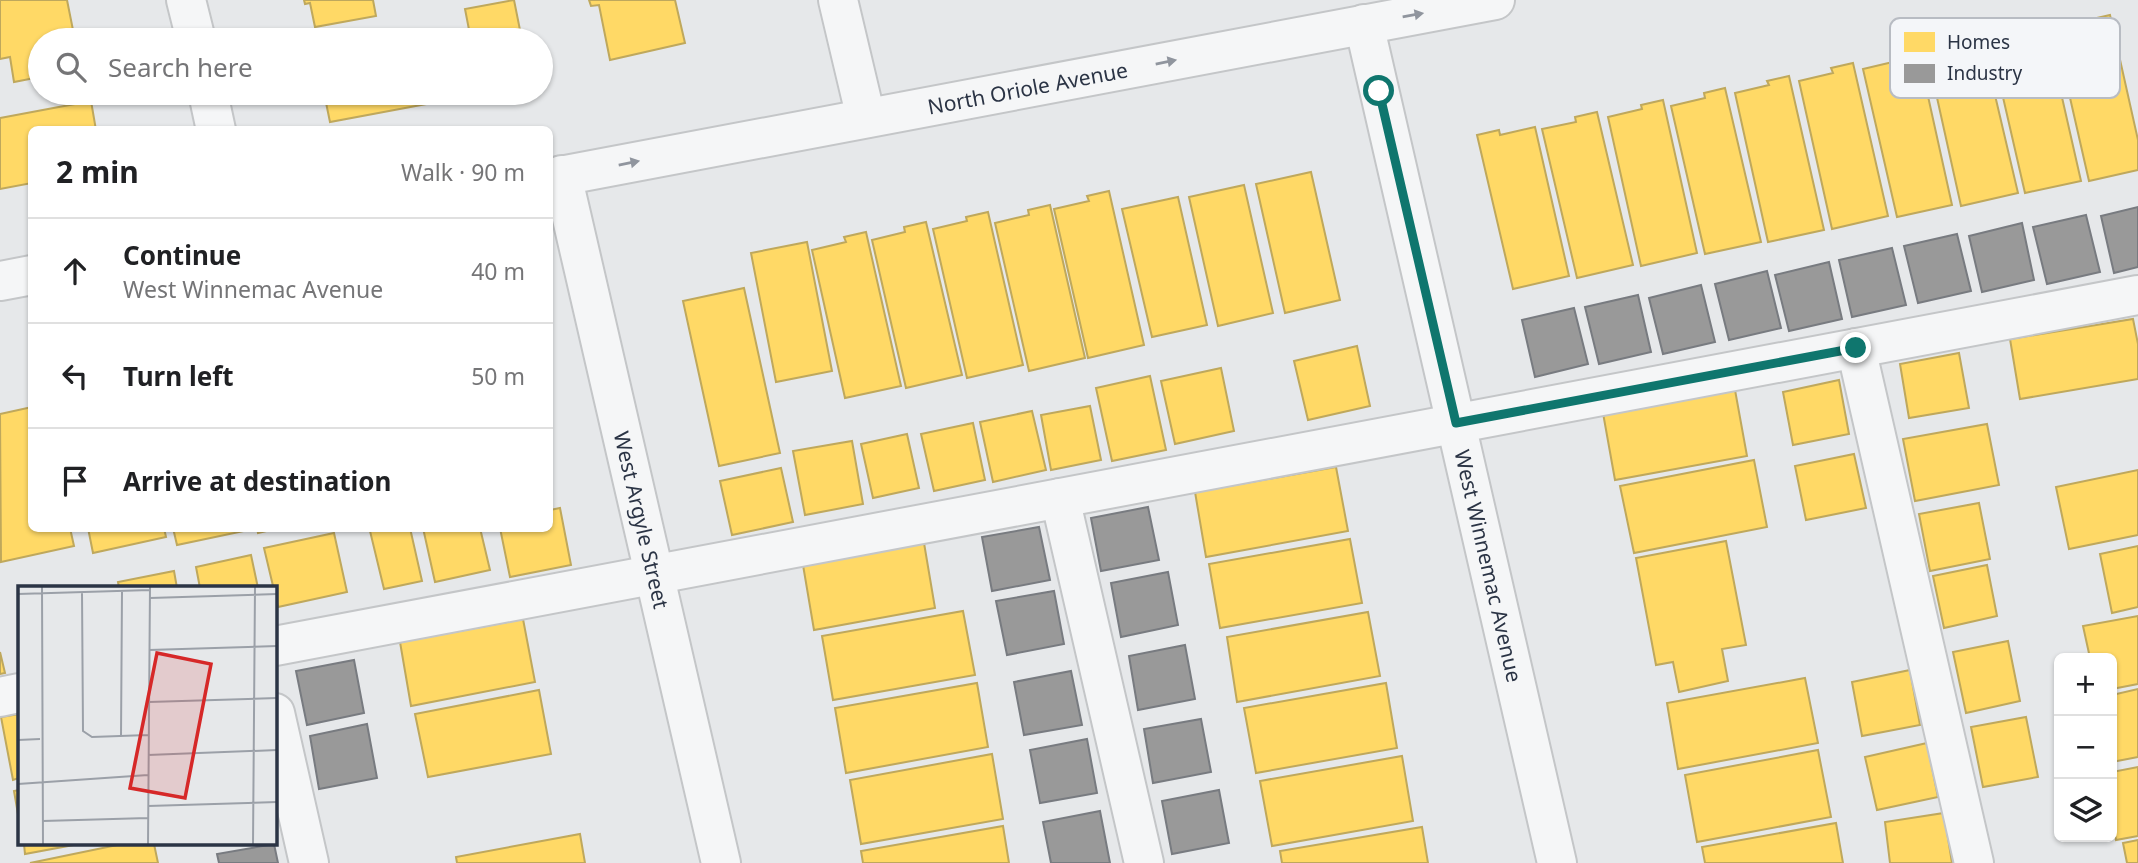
<!DOCTYPE html>
<meta charset="utf-8">
<style>
body{margin:0;font-family:"Noto Sans",sans-serif;background:#f2f2f2;color:#202124}
.controls{position:absolute;right:21px;bottom:21px;display:grid;overflow:hidden;border-radius:10px;box-shadow:0 2px 5px #0004}
.controls button{width:63px;height:63px;display:grid;place-items:center;padding:0;border:0;border-bottom:2px solid #e0e0e0;background:#fff;color:#202124;font:35px sans-serif}
.stop{position:absolute;width:21px;height:21px;margin:-16px;border:5px solid #0f766e;border-radius:50%;background:#fff}
.stop.end{background:#0f766e;border-color:#fff;box-shadow:0 2px 7px #0008}
.list{margin:0;padding:0;list-style:none}
h2{display:flex;justify-content:space-between;align-items:center;height:91px;margin:0;padding:0 28px;font-size:30px}
h2 small{font-size:23px;font-weight:400;color:#757577}
.list li{display:grid;grid-template-columns:46px 1fr auto;gap:21px;align-items:center;box-sizing:border-box;height:105px;padding:0 28px;border-top:2px solid #e0e0e0}
.list b{display:block;font-size:26px;white-space:nowrap}
.list p{margin:0;font-size:23px;white-space:nowrap;color:#757577}
.list em{font-size:23px;font-style:normal;color:#757577}
.icon{flex:none;width:38px;height:38px;fill:none;stroke:currentColor;stroke-width:2;stroke-linecap:round;stroke-linejoin:round}
.map{position:relative;flex:none;width:2138px;height:863px;overflow:hidden}
.search{position:absolute;background:#fff;box-shadow:0 2px 5px #0004;left:28px;top:28px;width:525px;height:77px;display:flex;align-items:center;gap:18px;box-sizing:border-box;padding:0 24px;border-radius:38px;color:#757577;font-size:26px}
.panel{position:absolute;background:#fff;box-shadow:0 2px 5px #0004;left:28px;top:126px;width:525px;height:406px;border-radius:10px}
.map>svg:first-child{display:block}
.homes{fill:#ffd966;stroke:#bfa85c;stroke-width:2}
.industry{fill:#999;stroke:#787b80;stroke-width:2}
.lines{fill:none;stroke-linecap:round;stroke-linejoin:round}
.minor-casing{stroke:#c4c6c8;stroke-width:42}
.minor{stroke:#f5f6f7;stroke-width:38}
.oneway{fill:#90959e}
.route{stroke:#0f766e;stroke-width:9}
.labels{text-anchor:middle;dominant-baseline:central;stroke-width:7;stroke-linejoin:round;paint-order:stroke}
.street-label{font-size:21px;fill:#2b3445;stroke:#f4f6f9}
.inset-road{fill:none;stroke:#9ba0a8;stroke-width:2}
.view{fill:#d62828;fill-opacity:0.15;stroke:#d62828;stroke-width:3.5}
.inset-edge{fill:none;stroke:#2b3445;stroke-width:3.5}
.key{fill:#f4f6f9;stroke:#b8bcc3;stroke-width:2}
.key-label{font-size:19px;fill:#2b3445}
</style>
<div class="map">
<svg width="2138" height="863" viewBox="0 0 2138 863">
<rect width="100%" height="100%" fill="#e6e8ea"/>
<!-- homes -->
<g class="homes">
<path d="M 0,0 L 67,0 L 75,40 L 40,40 L 40,77 L 14,82 L 10,57 L 0,59 Z"/>
<path d="M 304,0 L 373,0 L 376,16 L 315,27 L 310,3 L 305,4 Z"/>
<path d="M 514,0 L 522,40 L 471,40 L 465,9 Z"/>
<path d="M 589,0 L 675,0 L 685,43 L 610,60 L 599,5 L 591,6 Z"/>
<path d="M 2110,15 L 2138,140 L 2138,170 L 2089,181 L 2055,32 L 2089,25 L 2088,20 Z"/>
<path d="M 2046,27 L 2081,181 L 2025,193 L 1991,45 L 2026,37 L 2025,32 Z"/>
<path d="M 464,32 L 465,40 L 418,40 Z"/>
<path d="M 1982,40 L 2018,193 L 1961,206 L 1928,57 L 1962,50 L 1961,45 Z"/>
<path d="M 1918,51 L 1952,205 L 1897,217 L 1863,69 L 1897,61 L 1896,56 Z"/>
<path d="M 1853,63 L 1888,216 L 1832,229 L 1799,81 L 1833,73 L 1831,68 Z"/>
<path d="M 1789,76 L 1824,230 L 1768,242 L 1735,93 L 1769,85 L 1767,81 Z"/>
<path d="M 1725,88 L 1761,242 L 1705,254 L 1671,106 L 1705,98 L 1704,93 Z"/>
<path d="M 324,93 L 475,93 L 475,95 L 330,122 Z"/>
<path d="M 1663,100 L 1697,253 L 1641,266 L 1608,117 L 1642,109 L 1641,105 Z"/>
<path d="M 91,101 L 96,130 L 32,130 L 32,183 L 0,189 L 0,118 Z"/>
<path d="M 1597,112 L 1633,265 L 1577,278 L 1542,129 L 1576,122 L 1575,117 Z"/>
<path d="M 1535,127 L 1569,276 L 1513,289 L 1477,135 L 1499,130 L 1500,135 Z"/>
<path d="M 1311,172 L 1340,300 L 1285,313 L 1256,184 Z"/>
<path d="M 1244,185 L 1273,313 L 1218,326 L 1189,197 Z"/>
<path d="M 1109,191 L 1144,345 L 1088,358 L 1054,209 L 1089,201 L 1087,196 Z"/>
<path d="M 1178,197 L 1207,325 L 1152,337 L 1122,209 Z"/>
<path d="M 1050,205 L 1085,358 L 1029,371 L 995,223 L 1029,215 L 1028,210 Z"/>
<path d="M 988,212 L 1023,365 L 967,378 L 933,229 L 967,221 L 966,217 Z"/>
<path d="M 926,222 L 962,375 L 906,388 L 872,240 L 905,232 L 904,227 Z"/>
<path d="M 866,232 L 901,386 L 845,398 L 812,250 L 846,242 L 844,237 Z"/>
<path d="M 807,242 L 832,371 L 776,382 L 751,253 Z"/>
<path d="M 744,288 L 780,453 L 719,466 L 683,301 Z"/>
<path d="M 2133,319 L 2138,344 L 2138,379 L 2020,399 L 2010,339 Z"/>
<path d="M 1357,346 L 1370,406 L 1308,420 L 1294,361 Z"/>
<path d="M 1959,353 L 1969,408 L 1909,418 L 1900,364 Z"/>
<path d="M 1221,368 L 1234,431 L 1175,444 L 1161,381 Z"/>
<path d="M 1150,376 L 1166,450 L 1112,461 L 1096,388 Z"/>
<path d="M 1839,380 L 1849,434 L 1793,445 L 1783,392 Z"/>
<path d="M 1735,390 L 1747,456 L 1615,480 L 1603,413 Z"/>
<path d="M 1090,406 L 1101,460 L 1051,470 L 1041,415 Z"/>
<path d="M 32,407 L 32,528 L 70,528 L 74,546 L 1,562 L 0,414 Z"/>
<path d="M 1032,411 L 1046,470 L 993,482 L 980,422 Z"/>
<path d="M 973,423 L 985,480 L 934,491 L 921,434 Z"/>
<path d="M 1987,424 L 1999,485 L 1915,501 L 1903,439 Z"/>
<path d="M 907,434 L 919,488 L 873,498 L 861,444 Z"/>
<path d="M 852,441 L 863,504 L 805,515 L 793,451 Z"/>
<path d="M 1854,454 L 1866,508 L 1806,520 L 1795,466 Z"/>
<path d="M 1754,460 L 1767,527 L 1634,553 L 1620,486 Z"/>
<path d="M 1336,467 L 1348,531 L 1206,557 L 1195,492 Z"/>
<path d="M 781,468 L 793,522 L 732,535 L 720,481 Z"/>
<path d="M 2138,470 L 2138,535 L 2069,549 L 2056,487 Z"/>
<path d="M 1979,503 L 1990,559 L 1930,571 L 1919,514 Z"/>
<path d="M 560,508 L 571,565 L 510,577 L 500,528 L 550,528 L 550,510 Z"/>
<path d="M 88,528 L 164,528 L 166,537 L 93,553 Z"/>
<path d="M 173,528 L 244,528 L 244,531 L 177,545 Z"/>
<path d="M 257,528 L 279,528 L 258,533 Z"/>
<path d="M 382,528 L 410,528 L 422,581 L 384,589 L 370,531 Z"/>
<path d="M 423,528 L 480,528 L 490,570 L 435,582 Z"/>
<path d="M 334,533 L 347,592 L 278,607 L 264,548 Z"/>
<path d="M 1350,539 L 1362,603 L 1220,628 L 1209,564 Z"/>
<path d="M 1726,541 L 1746,645 L 1722,649 L 1728,681 L 1679,692 L 1673,662 L 1656,665 L 1636,558 Z"/>
<path d="M 924,543 L 935,608 L 814,630 L 803,565 Z"/>
<path d="M 2138,546 L 2138,607 L 2112,613 L 2100,554 Z"/>
<path d="M 251,555 L 258,588 L 200,588 L 196,567 Z"/>
<path d="M 1987,565 L 1997,616 L 1944,628 L 1933,576 Z"/>
<path d="M 174,571 L 177,588 L 119,588 L 118,582 Z"/>
<path d="M 963,611 L 975,675 L 833,700 L 822,636 Z"/>
<path d="M 1368,612 L 1380,676 L 1237,702 L 1227,637 Z"/>
<path d="M 2138,616 L 2138,684 L 2112,689 L 2112,658 L 2090,658 L 2083,626 Z"/>
<path d="M 523,619 L 535,682 L 411,706 L 400,642 Z"/>
<path d="M 2008,641 L 2020,701 L 1966,713 L 1953,652 Z"/>
<path d="M 0,652 L 5,673 L 0,674 Z"/>
<path d="M 1910,670 L 1920,725 L 1862,736 L 1852,682 Z"/>
<path d="M 1805,678 L 1818,743 L 1678,769 L 1667,703 Z"/>
<path d="M 977,683 L 988,747 L 846,773 L 835,708 Z"/>
<path d="M 1386,683 L 1397,748 L 1256,773 L 1244,708 Z"/>
<path d="M 2138,689 L 2138,757 L 2112,762 L 2112,695 Z"/>
<path d="M 539,690 L 551,754 L 428,777 L 415,714 Z"/>
<path d="M 19,714 L 19,778 L 13,780 L 1,717 Z"/>
<path d="M 2026,717 L 2038,777 L 1983,787 L 1971,727 Z"/>
<path d="M 1927,743 L 1938,797 L 1877,810 L 1865,757 Z"/>
<path d="M 1818,750 L 1831,817 L 1697,842 L 1685,775 Z"/>
<path d="M 992,754 L 1003,819 L 861,844 L 850,780 Z"/>
<path d="M 1402,756 L 1413,821 L 1272,846 L 1260,781 Z"/>
<path d="M 2138,767 L 2138,836 L 2116,840 L 2112,819 L 2112,772 Z"/>
<path d="M 19,790 L 19,820 L 14,791 Z"/>
<path d="M 1944,813 L 1952,863 L 1890,863 L 1885,822 Z"/>
<path d="M 1836,823 L 1843,863 L 1705,863 L 1702,847 Z"/>
<path d="M 1003,826 L 1009,863 L 863,863 L 861,851 Z"/>
<path d="M 1422,827 L 1428,863 L 1282,863 L 1280,851 Z"/>
<path d="M 580,834 L 585,863 L 457,863 L 456,857 Z"/>
<path d="M 2138,840 L 2138,863 L 2127,863 L 2123,843 Z"/>
<path d="M 24,844 L 79,844 L 25,854 Z"/>
<path d="M 122,844 L 154,844 L 158,863 L 30,863 Z"/>
</g>
<!-- industry -->
<g class="industry">
<path d="M 2138,207 L 2138,267 L 2114,273 L 2101,216 Z"/>
<path d="M 2086,215 L 2100,272 L 2047,284 L 2033,227 Z"/>
<path d="M 2022,223 L 2034,280 L 1982,292 L 1969,236 Z"/>
<path d="M 1957,234 L 1971,291 L 1918,303 L 1904,246 Z"/>
<path d="M 1892,248 L 1906,305 L 1852,317 L 1839,260 Z"/>
<path d="M 1829,262 L 1842,319 L 1789,331 L 1775,275 Z"/>
<path d="M 1767,271 L 1781,328 L 1729,340 L 1715,284 Z"/>
<path d="M 1701,285 L 1715,342 L 1663,354 L 1649,298 Z"/>
<path d="M 1638,295 L 1651,352 L 1599,364 L 1585,307 Z"/>
<path d="M 1574,308 L 1588,364 L 1535,377 L 1522,320 Z"/>
<path d="M 1148,507 L 1159,560 L 1101,571 L 1091,518 Z"/>
<path d="M 1039,527 L 1050,580 L 992,591 L 982,537 Z"/>
<path d="M 1168,572 L 1178,625 L 1121,637 L 1111,583 Z"/>
<path d="M 1054,591 L 1064,644 L 1007,655 L 996,601 Z"/>
<path d="M 1185,645 L 1195,699 L 1138,710 L 1129,656 Z"/>
<path d="M 354,660 L 364,713 L 307,725 L 296,671 Z"/>
<path d="M 1071,671 L 1082,725 L 1024,735 L 1014,682 Z"/>
<path d="M 1201,719 L 1211,772 L 1153,783 L 1144,729 Z"/>
<path d="M 367,724 L 377,778 L 319,789 L 310,736 Z"/>
<path d="M 1087,739 L 1097,793 L 1040,803 L 1030,750 Z"/>
<path d="M 1219,790 L 1229,843 L 1172,854 L 1162,801 Z"/>
<path d="M 1100,811 L 1110,863 L 1051,863 L 1043,822 Z"/>
<path d="M 274,844 L 278,863 L 219,863 L 217,854 Z"/>
</g>
<g class="lines">
<!-- minor casing -->
<g class="minor-casing">
<g id="minor">
<path d="M 186,0 L 196,40"/>
<path d="M 838,0 L 866,118"/>
<path id="s1" d="M 1364,24 L 1557,863"/>
<path d="M 208,93 L 216,130"/>
<path id="s2" d="M 562,175 L 721,863"/>
<path id="s3" d="M 550,178 L 1495,0"/>
<path d="M 0,281 L 32,275"/>
<path d="M 1856,348 L 1974,863"/>
<path d="M 1060,498 L 1144,863"/>
<path d="M 275,646 L 2138,295"/>
<path d="M 0,697 L 19,693"/>
<path d="M 275,713 L 309,863"/>
</g>
</g>
<!-- minor -->
<use href="#minor" class="minor"/>
</g>
<!-- one-way arrows -->
<defs><path id="oneway-solid" d="M-6-.8H1V-3.2L6.5 0L1 3.2V.8H-6Z" transform="scale(1.75)"/></defs>
<g class="oneway">
<use href="#oneway-solid" transform="translate(1413 15) rotate(-10)"/>
<use href="#oneway-solid" transform="translate(1166 62) rotate(-11)"/>
<use href="#oneway-solid" transform="translate(629 163) rotate(-11)"/>
</g>
<g class="lines">
<!-- route -->
<path class="route" d="M 1379,91 L 1456,423 L 1856,348"/>
</g>
<g class="labels">
<!-- street labels -->
<g class="street-label">
<text stroke="none"><textPath href="#s3" startOffset="486">North Oriole Avenue</textPath></text>
<text stroke="none"><textPath href="#s2" startOffset="354">West Argyle Street</textPath></text>
<text stroke="none"><textPath href="#s1" startOffset="556">West Winnemac Avenue</textPath></text>
</g>
</g>
<!-- overview -->
<g transform="translate(18 586)">
<rect width="259" height="259" fill="#e6e8ea"/>
<path class="inset-road" d="M 24,0 L 25,259M 64,6 L 65,145 L 74,151 L 130,149M 0,8 L 132,4M 132,12 L 259,8M 131,64 L 259,60M 131,116 L 259,112M 103,150 L 104,5M 0,154 L 22,153M 130,169 L 259,164M 0,198 L 130,189M 130,220 L 259,216M 25,235 L 130,232M 130,259 L 132,0M 235,259 L 237,0"/>
<path class="view" d="M 139,67 L 193,78 L 167,212 L 112,202 Z"/>
<rect width="259" height="259" class="inset-edge"/>
</g>
<!-- legend -->
<rect x="1890" y="18" width="230" height="80" rx="10" class="key"/>
<rect x="1904" y="32" width="31" height="20" fill="#ffd966"/>
<rect x="1904" y="64" width="31" height="19" fill="#999"/>
<g class="key-label">
<text x="1947" y="49">Homes</text>
<text x="1947" y="80">Industry</text>
</g>
</svg>
<div class="controls">
<button>+</button>
<button>−</button>
<button><svg class="icon" aria-label="layers" viewBox="0 0 24 24"><path d="M12 4l9 5-9 5-9-5zM3 14l9 5 9-5"/></svg></button>
</div>
<div class="stop" style="left:1379px;top:91px"></div>
<div class="stop end" style="left:1856px;top:348px"></div>
<div class="search"><svg class="icon" aria-label="search" viewBox="0 0 24 24"><circle cx="10" cy="10" r="6"/><path d="M15 15l6 6"/></svg>Search here</div>
<section class="panel">
<h2>2 min<small>Walk · 90 m</small></h2>
<ul class="list">
<li><svg class="icon" aria-label="ahead" viewBox="0 0 24 24"><path d="M12 20V5M6 11l6-6 6 6"/></svg><div><b>Continue</b><p>West Winnemac Avenue</p></div><em>40 m</em></li>
<li><svg class="icon" aria-label="left" viewBox="0 0 24 24"><path d="M17 20v-9H6M10 6l-5 5 5 5"/></svg><div><b>Turn left</b></div><em>50 m</em></li>
<li><svg class="icon" aria-label="arrive" viewBox="0 0 24 24"><path d="M6 21V4h12l-3 4 3 4H6"/></svg><div><b>Arrive at destination</b></div></li>
</ul>
</section>
</div>
